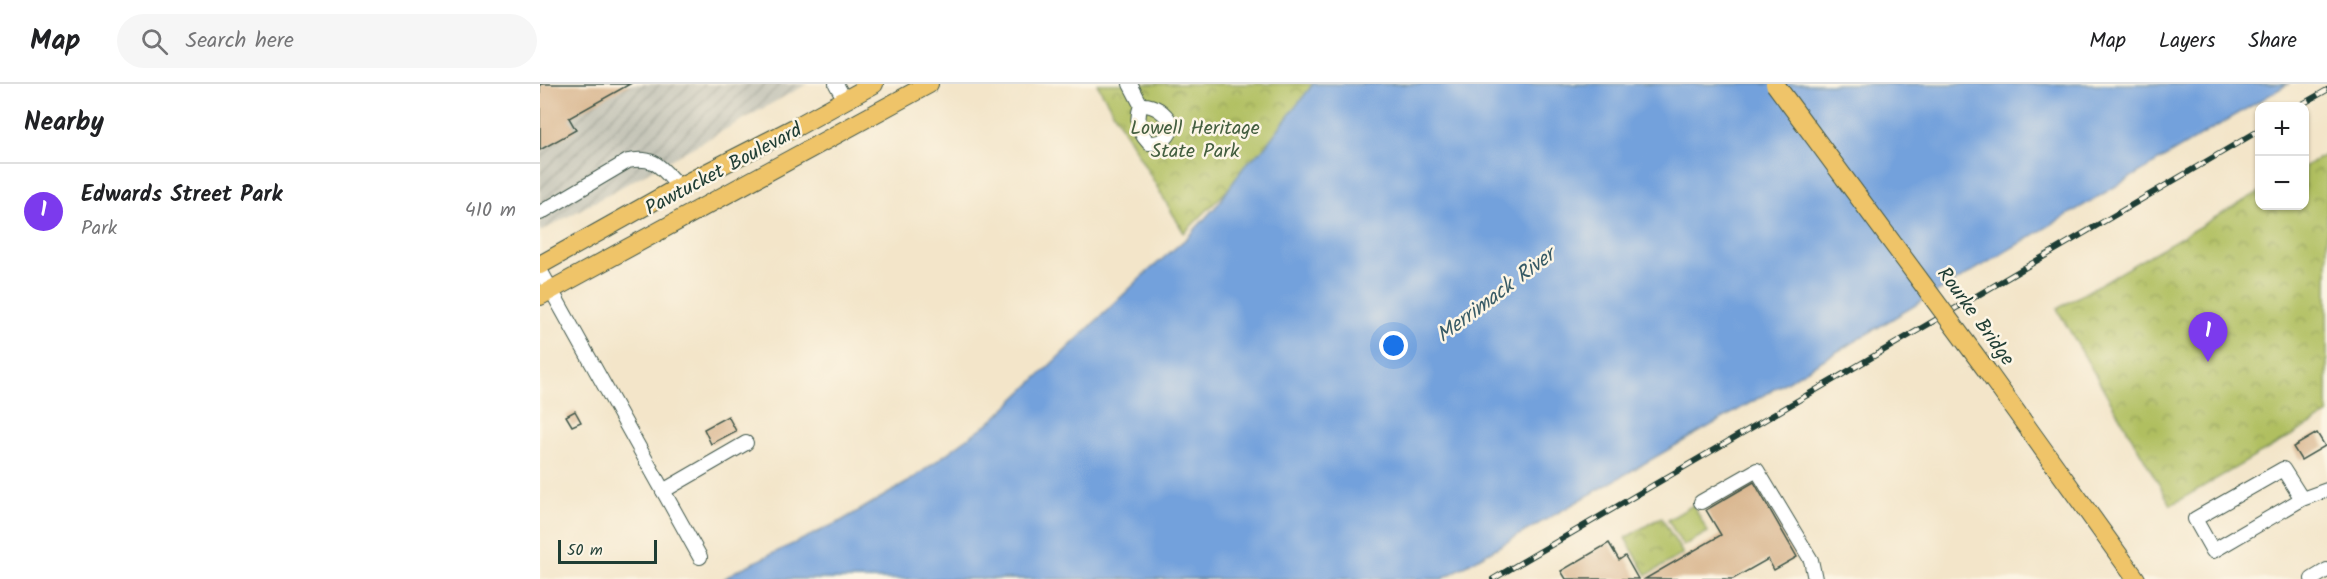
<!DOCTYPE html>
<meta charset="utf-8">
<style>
body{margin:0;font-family:Kalam,sans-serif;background:#f6f6f6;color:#202124}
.controls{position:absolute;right:18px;top:18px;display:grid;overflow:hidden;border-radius:12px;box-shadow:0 2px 4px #0004}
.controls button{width:54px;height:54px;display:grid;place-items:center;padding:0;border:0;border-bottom:2px solid #e0e0e0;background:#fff;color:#202124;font:30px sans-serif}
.scale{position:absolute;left:18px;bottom:15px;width:99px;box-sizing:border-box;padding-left:6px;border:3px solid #1f3d34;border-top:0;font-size:16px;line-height:21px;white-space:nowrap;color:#1f3d34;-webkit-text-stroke:4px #fcf5e5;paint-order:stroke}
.you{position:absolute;left:854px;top:262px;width:21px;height:21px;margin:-15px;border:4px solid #fff;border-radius:50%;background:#1a73e8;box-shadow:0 0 0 9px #1a73e833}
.badge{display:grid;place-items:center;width:39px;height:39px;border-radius:50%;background:#7c3aed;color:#fff;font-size:20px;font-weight:700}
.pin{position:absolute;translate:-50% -50px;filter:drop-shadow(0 2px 3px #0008)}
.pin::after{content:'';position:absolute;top:32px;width:21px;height:18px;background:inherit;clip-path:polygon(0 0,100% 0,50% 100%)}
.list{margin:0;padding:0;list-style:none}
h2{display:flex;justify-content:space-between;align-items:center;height:78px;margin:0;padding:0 24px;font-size:26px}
h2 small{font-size:20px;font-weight:400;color:#757577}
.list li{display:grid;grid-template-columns:39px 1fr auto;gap:18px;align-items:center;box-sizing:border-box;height:96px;padding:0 24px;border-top:2px solid #e0e0e0}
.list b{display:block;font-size:22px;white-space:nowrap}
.list p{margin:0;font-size:20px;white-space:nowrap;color:#757577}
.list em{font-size:20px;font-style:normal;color:#757577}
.icon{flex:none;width:33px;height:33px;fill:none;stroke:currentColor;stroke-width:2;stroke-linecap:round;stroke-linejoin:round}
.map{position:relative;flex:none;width:1787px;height:495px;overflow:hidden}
header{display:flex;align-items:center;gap:36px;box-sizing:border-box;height:84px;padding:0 30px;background:#fff;border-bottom:2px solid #e0e0e0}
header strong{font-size:28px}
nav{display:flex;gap:33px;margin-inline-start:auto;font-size:21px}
.search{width:420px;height:54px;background:#f6f6f6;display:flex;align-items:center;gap:15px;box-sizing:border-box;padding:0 21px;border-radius:33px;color:#757577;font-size:22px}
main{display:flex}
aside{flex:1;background:#fff}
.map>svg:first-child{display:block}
.industrial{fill:url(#industrial-furrows)}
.park{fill:url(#park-crowns);stroke:#687e4a;stroke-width:1.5}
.garden{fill:#b0bf61;stroke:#687e4a;stroke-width:1.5}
.water{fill:#73a1dc;stroke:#496f88;stroke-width:1.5}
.building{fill:#dab892}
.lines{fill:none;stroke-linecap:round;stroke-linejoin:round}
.minor-casing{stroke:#3f564a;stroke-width:16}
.major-casing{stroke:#3f564a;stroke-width:20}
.minor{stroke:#fff;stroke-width:14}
.major{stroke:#efc469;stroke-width:18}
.rail-casing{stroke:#1f3d34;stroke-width:6}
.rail{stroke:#fcf5e5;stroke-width:4;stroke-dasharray:11;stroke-linecap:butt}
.major-bridge-casing{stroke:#3f564a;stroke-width:20;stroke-linecap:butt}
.major-bridge{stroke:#efc469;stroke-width:18}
.labels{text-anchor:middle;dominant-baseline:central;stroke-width:5;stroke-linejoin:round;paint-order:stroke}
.park-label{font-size:20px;fill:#435e3f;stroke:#fcf5e5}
.street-label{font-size:20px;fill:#1f3d34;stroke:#fcf5e5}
.water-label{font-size:21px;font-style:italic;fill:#385b66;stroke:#fcf5e5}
</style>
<header>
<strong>Map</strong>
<div class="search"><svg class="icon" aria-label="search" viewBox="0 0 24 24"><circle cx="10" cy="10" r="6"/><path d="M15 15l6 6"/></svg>Search here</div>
<nav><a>Map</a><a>Layers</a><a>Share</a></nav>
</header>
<main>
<aside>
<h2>Nearby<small></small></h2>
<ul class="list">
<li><span class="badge">1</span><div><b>Edwards Street Park</b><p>Park</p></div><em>410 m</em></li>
</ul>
</aside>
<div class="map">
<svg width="1787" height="495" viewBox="0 0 1787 495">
<defs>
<pattern id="industrial-furrows" width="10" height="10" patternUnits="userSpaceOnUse" patternTransform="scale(1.5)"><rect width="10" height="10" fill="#c5c5b8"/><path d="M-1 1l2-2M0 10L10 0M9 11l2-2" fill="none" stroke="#9fa196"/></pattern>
<pattern id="park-crowns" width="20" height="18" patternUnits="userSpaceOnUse" patternTransform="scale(1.5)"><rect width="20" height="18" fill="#b0bf61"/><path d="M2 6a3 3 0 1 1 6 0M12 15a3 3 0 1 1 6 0" fill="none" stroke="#8f9c51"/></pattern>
</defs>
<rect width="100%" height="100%" fill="#fcf5e5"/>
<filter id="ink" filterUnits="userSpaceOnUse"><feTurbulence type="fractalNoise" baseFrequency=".0167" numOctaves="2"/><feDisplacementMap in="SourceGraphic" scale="12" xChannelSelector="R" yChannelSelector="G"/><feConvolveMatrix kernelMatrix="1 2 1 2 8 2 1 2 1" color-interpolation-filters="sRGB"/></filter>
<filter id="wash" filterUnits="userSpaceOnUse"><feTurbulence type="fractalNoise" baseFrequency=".008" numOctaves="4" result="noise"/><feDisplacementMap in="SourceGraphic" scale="24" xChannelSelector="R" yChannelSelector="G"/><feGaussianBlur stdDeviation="1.35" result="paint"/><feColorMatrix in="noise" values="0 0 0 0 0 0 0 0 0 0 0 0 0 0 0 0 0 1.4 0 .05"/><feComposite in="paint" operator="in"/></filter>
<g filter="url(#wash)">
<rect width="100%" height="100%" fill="#f3e5c9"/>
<!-- industrial -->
<path class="industrial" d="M 0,0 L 267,0 L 0,148 Z"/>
<!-- park -->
<g class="park">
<path d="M 557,0 L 794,0 L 644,149 Z"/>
<path d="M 1787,70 L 1787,331 L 1631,421 L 1517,225 L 1719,108 L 1720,122 L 1764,122 L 1765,82 Z"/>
<path d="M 1121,433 L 1143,470 L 1107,491 L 1085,454 Z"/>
</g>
<!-- garden -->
<path class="garden" d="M 1153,421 L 1168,448 L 1143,462 L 1128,436 Z"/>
<!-- water -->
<path class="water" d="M 773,0 L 1748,0 L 1224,311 L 902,495 L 184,495 L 196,487 L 301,437 L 368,398 L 455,334 L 605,190 L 648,153 L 679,119 L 705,81 L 723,65 Z"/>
<g id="blocks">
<!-- building -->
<g class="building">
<path d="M 0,0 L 90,0 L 29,34 L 36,46 L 0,66 Z"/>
<path d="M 35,327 L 41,338 L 32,342 L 26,332 Z"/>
<path d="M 188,332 L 196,347 L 171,360 L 164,345 Z"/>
<path d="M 1777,349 L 1785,362 L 1761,376 L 1753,363 Z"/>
<path d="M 1214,398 L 1257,473 L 1234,486 L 1228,475 L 1193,495 L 1105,495 L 1181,451 L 1166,426 Z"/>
<path d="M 1069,459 L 1079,476 L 1085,472 L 1098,495 L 1026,495 L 1021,487 Z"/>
</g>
</g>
</g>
<g filter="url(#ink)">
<use href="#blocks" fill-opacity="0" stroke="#3f564a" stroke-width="1.5"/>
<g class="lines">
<!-- minor casing -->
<g class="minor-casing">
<g id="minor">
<path d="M 296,0 L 305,16"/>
<path d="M 590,0 L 601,21 C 596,35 598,48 609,59 C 622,60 631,53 632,40 C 625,29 615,20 601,21"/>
<path d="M 0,129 L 88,77 C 116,71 122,85 139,103"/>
<path d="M 0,186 L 160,473"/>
<path d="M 123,407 L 206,359"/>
<path d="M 1762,415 L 1743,385 L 1655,435 L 1673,467 L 1762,415 L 1787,406"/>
<path d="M 1161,418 L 1217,386 L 1271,476 L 1275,495"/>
<path d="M 1772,495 L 1787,486"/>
</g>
</g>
<!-- major casing -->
<g class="major-casing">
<g id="major">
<path d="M 0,181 L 139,103 L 258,42 L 334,0"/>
<path d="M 0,212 L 389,0"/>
<path d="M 1447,287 L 1596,495"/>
</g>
</g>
<!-- minor -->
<use href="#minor" class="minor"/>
<!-- major -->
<use href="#major" class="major"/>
<!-- rail casing -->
<g class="rail-casing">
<g id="rail">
<path d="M 1759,22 L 1787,6"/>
<path d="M 953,495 L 1720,46"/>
</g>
</g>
<!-- rail -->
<use href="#rail" class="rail"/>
<!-- major-bridge casing -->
<g class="major-bridge-casing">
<path id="major-bridge" d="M 1235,0 L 1447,287"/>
</g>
<!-- major-bridge -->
<use href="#major-bridge" class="major-bridge"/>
</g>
</g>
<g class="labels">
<!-- park labels -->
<g class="park-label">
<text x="655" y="45">Lowell Heritage<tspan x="655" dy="23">State Park</tspan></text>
</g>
<!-- street labels -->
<g class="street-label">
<text transform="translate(184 86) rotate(-28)">Pawtucket Boulevard</text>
<text transform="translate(1435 233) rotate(54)">Rourke Bridge</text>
</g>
<!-- water labels -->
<g class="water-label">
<text transform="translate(956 212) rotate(-37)">Merrimack River</text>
</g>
</g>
</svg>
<div class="controls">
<button>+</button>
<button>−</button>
</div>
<div class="scale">50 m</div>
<div class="you"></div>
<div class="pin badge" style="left:1668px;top:278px">1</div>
</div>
</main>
